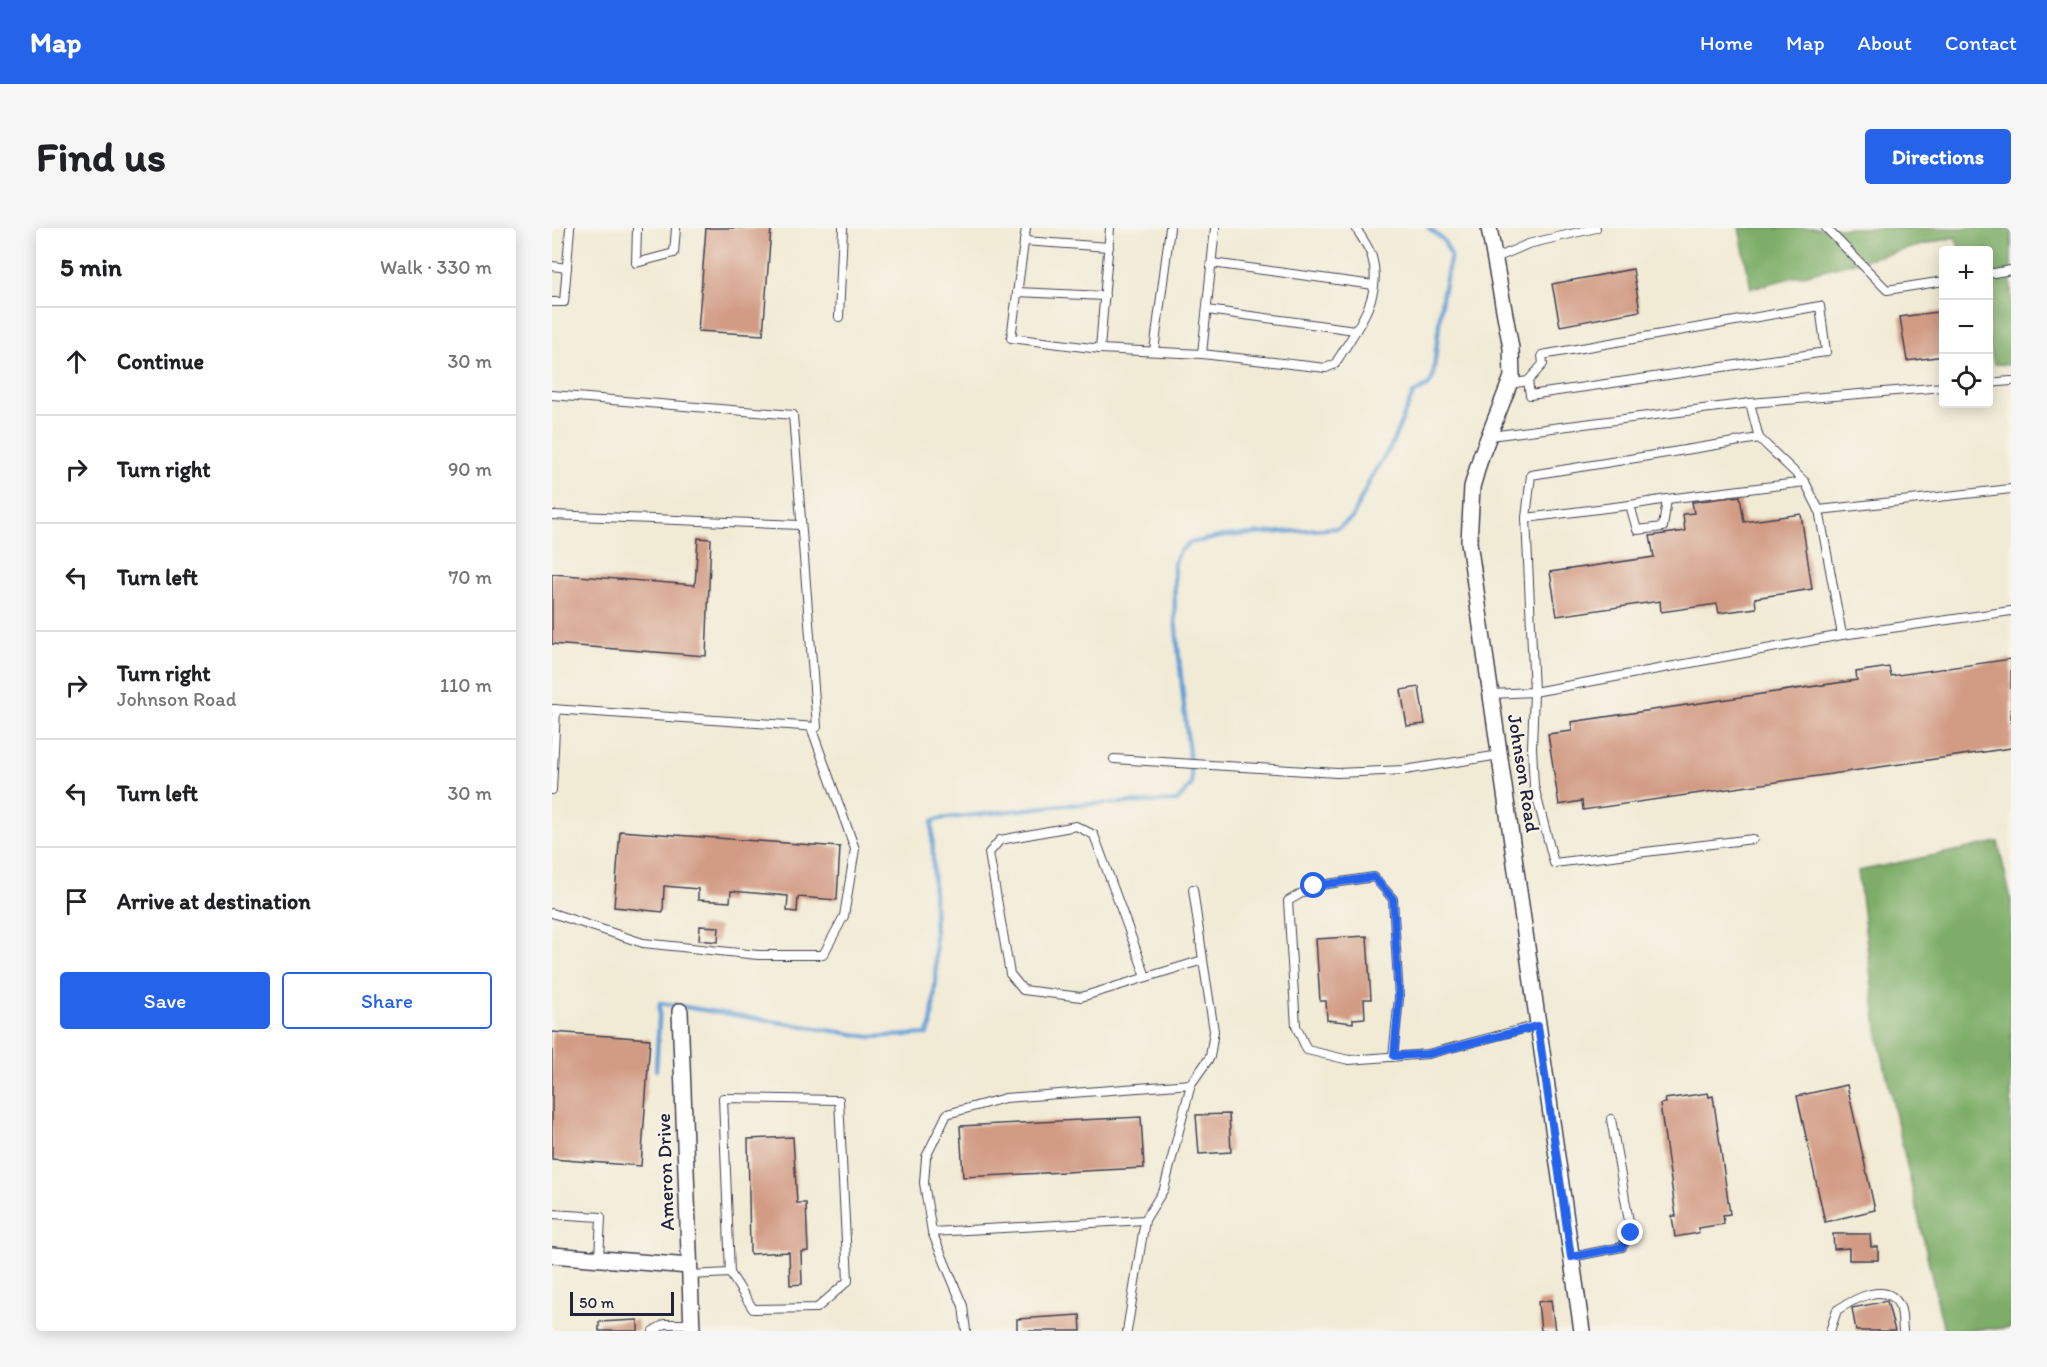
<!DOCTYPE html>
<meta charset="utf-8">
<style>
body{margin:0;font-family:Itim,sans-serif;background:#f6f6f6;color:#202124}
.controls{position:absolute;right:18px;top:18px;display:grid;overflow:hidden;border-radius:6px;box-shadow:0 3px 15px #0003}
.controls button{width:54px;height:54px;display:grid;place-items:center;padding:0;border:0;border-bottom:2px solid #e0e0e0;background:#fff;color:#202124;font:30px sans-serif}
.scale{position:absolute;left:18px;bottom:15px;width:104px;box-sizing:border-box;padding-left:6px;border:3px solid #22223b;border-top:0;font-size:16px;line-height:21px;white-space:nowrap;color:#22223b;-webkit-text-stroke:4px #f7f3e8;paint-order:stroke}
.stop{position:absolute;width:18px;height:18px;margin:-14px;border:4px solid #2563eb;border-radius:50%;background:#fff}
.stop.end{background:#2563eb;border-color:#fff;box-shadow:0 2px 6px #0008}
.list{margin:0;padding:0;list-style:none}
h2{display:flex;justify-content:space-between;align-items:center;height:78px;margin:0;padding:0 24px;font-size:26px}
h2 small{font-size:20px;font-weight:400;color:#757577}
.list li{display:grid;grid-template-columns:39px 1fr auto;gap:18px;align-items:center;box-sizing:border-box;height:108px;padding:0 24px;border-top:2px solid #e0e0e0}
.list b{display:block;font-size:22px;white-space:nowrap}
.list p{margin:0;font-size:20px;white-space:nowrap;color:#757577}
.list em{font-size:20px;font-style:normal;color:#757577}
.actions{display:flex;gap:12px;padding:18px 24px}
.actions a{flex:1;padding:14px 0;border:2px solid #2563eb;border-radius:6px;text-align:center;font-size:21px;color:#2563eb}
.actions .main{background:#2563eb;color:#fff}
.icon{flex:none;width:33px;height:33px;fill:none;stroke:currentColor;stroke-width:2;stroke-linecap:round;stroke-linejoin:round}
.map{position:relative;flex:none;width:1459px;height:1103px;overflow:hidden;border-radius:6px}
header{display:flex;align-items:center;gap:36px;box-sizing:border-box;height:84px;padding:0 30px;background:#2563eb;color:#fff}
header strong{font-size:28px}
nav{display:flex;gap:33px;margin-inline-start:auto;font-size:21px}
.intro{display:flex;align-items:center;justify-content:space-between;box-sizing:border-box;height:144px;padding:0 36px}
h1{margin:0;font-size:42px}
.button{padding:15px 27px;border-radius:6px;background:#2563eb;color:#fff;font-size:21px;font-weight:700}
main{display:flex;gap:36px;padding:0 36px}
aside{flex:1;background:#fff;border-radius:6px;box-shadow:0 3px 15px #0003}
.map>svg:first-child{display:block}
.forest{fill:#7dad68;stroke:#506852;stroke-width:1.5}
.lines{fill:none;stroke-linecap:round;stroke-linejoin:round}
.stream{stroke:#659fd4;stroke-width:4.5}
.building{fill:#d29b84}
.lane-casing{stroke:#414052;stroke-width:10}
.street-casing{stroke:#414052;stroke-width:18}
.lane{stroke:#fff;stroke-width:8}
.street{stroke:#fff;stroke-width:15}
.route{stroke:#2563eb;stroke-width:8}
.labels{text-anchor:middle;dominant-baseline:central;stroke-width:5;stroke-linejoin:round;paint-order:stroke}
.street-label{font-size:20px;fill:#22223b;stroke:#f7f3e8}
</style>
<header>
<strong>Map</strong>
<nav><a>Home</a><a>Map</a><a>About</a><a>Contact</a></nav>
</header>
<div class="intro"><h1>Find us</h1><a class="button">Directions</a></div>
<main>
<aside>
<h2>5 min<small>Walk · 330 m</small></h2>
<ul class="list">
<li><svg class="icon" aria-label="ahead" viewBox="0 0 24 24"><path d="M12 20V5M6 11l6-6 6 6"/></svg><div><b>Continue</b></div><em>30 m</em></li>
<li><svg class="icon" aria-label="right" viewBox="0 0 24 24"><path d="M7 20v-9h11M14 6l5 5-5 5"/></svg><div><b>Turn right</b></div><em>90 m</em></li>
<li><svg class="icon" aria-label="left" viewBox="0 0 24 24"><path d="M17 20v-9H6M10 6l-5 5 5 5"/></svg><div><b>Turn left</b></div><em>70 m</em></li>
<li><svg class="icon" aria-label="right" viewBox="0 0 24 24"><path d="M7 20v-9h11M14 6l5 5-5 5"/></svg><div><b>Turn right</b><p>Johnson Road</p></div><em>110 m</em></li>
<li><svg class="icon" aria-label="left" viewBox="0 0 24 24"><path d="M17 20v-9H6M10 6l-5 5 5 5"/></svg><div><b>Turn left</b></div><em>30 m</em></li>
<li><svg class="icon" aria-label="arrive" viewBox="0 0 24 24"><path d="M6 21V4h12l-3 4 3 4H6"/></svg><div><b>Arrive at destination</b></div></li>
</ul>
<div class="actions"><a class="main">Save</a><a>Share</a></div>
</aside>
<div class="map">
<svg width="1459" height="1103" viewBox="0 0 1459 1103">
<rect width="100%" height="100%" fill="#f7f3e8"/>
<filter id="ink" filterUnits="userSpaceOnUse"><feTurbulence type="fractalNoise" baseFrequency=".0167" numOctaves="2"/><feDisplacementMap in="SourceGraphic" scale="12" xChannelSelector="R" yChannelSelector="G"/><feConvolveMatrix kernelMatrix="1 2 1 2 8 2 1 2 1" color-interpolation-filters="sRGB"/></filter>
<filter id="wash" filterUnits="userSpaceOnUse"><feTurbulence type="fractalNoise" baseFrequency=".008" numOctaves="4" result="noise"/><feDisplacementMap in="SourceGraphic" scale="24" xChannelSelector="R" yChannelSelector="G"/><feGaussianBlur stdDeviation="1.35" result="paint"/><feColorMatrix in="noise" values="0 0 0 0 0 0 0 0 0 0 0 0 0 0 0 0 0 1.4 0 .05"/><feComposite in="paint" operator="in"/></filter>
<g filter="url(#wash)">
<rect width="100%" height="100%" fill="#f1ebd5"/>
<!-- forest -->
<g class="forest">
<path d="M 1187,0 L 1459,0 L 1459,137 L 1442,136 L 1437,118 L 1436,22 L 1408,22 L 1403,9 L 1199,60 Z"/>
<path d="M 1446,614 L 1459,672 L 1459,1100 L 1392,1103 L 1326,808 L 1306,643 Z"/>
</g>
<g class="lines">
<!-- stream -->
<path class="stream" d="M 104,842 L 108,775 L 319,809 L 375,806 L 379,798 L 384,750 L 380,594 L 387,591 L 511,577 L 625,573 L 640,556 L 623,390 L 622,336 L 628,323 L 638,315 L 672,308 L 786,300 L 800,290 L 820,248 L 838,220 L 861,166 L 877,157 L 881,149 L 890,70 L 899,27 L 892,13 L 877,0"/>
</g>
<g id="blocks">
<!-- building -->
<g class="building">
<path d="M 154,0 L 219,0 L 211,107 L 146,103 Z"/>
<path d="M 1081,41 L 1088,83 L 1008,98 L 1000,56 Z"/>
<path d="M 1392,83 L 1392,128 L 1355,133 L 1348,89 Z"/>
<path d="M 1188,268 L 1192,294 L 1249,286 L 1260,361 L 1203,370 L 1204,380 L 1167,385 L 1165,376 L 1109,384 L 1108,373 L 1005,388 L 998,344 L 1102,329 L 1098,308 L 1133,303 L 1131,286 L 1142,285 L 1140,274 Z"/>
<path d="M 146,310 L 159,311 L 154,428 L 0,416 L 0,346 L 143,357 Z"/>
<path d="M 1459,431 L 1459,520 L 1031,582 L 1030,573 L 1007,577 L 996,506 L 1020,503 L 1019,494 L 1305,452 L 1304,444 L 1337,439 L 1339,448 Z"/>
<path d="M 867,459 L 873,496 L 855,498 L 849,462 Z"/>
<path d="M 68,603 L 288,619 L 285,672 L 246,669 L 245,684 L 235,683 L 236,668 L 179,663 L 178,674 L 146,672 L 146,661 L 112,658 L 111,684 L 62,679 Z"/>
<path d="M 148,698 L 167,699 L 166,714 L 147,712 Z"/>
<path d="M 815,708 L 819,771 L 812,771 L 813,790 L 801,791 L 801,795 L 775,792 L 774,773 L 768,773 L 764,711 Z"/>
<path d="M 0,804 L 98,811 L 89,938 L 0,931 Z"/>
<path d="M 1295,857 L 1323,982 L 1273,994 L 1245,868 Z"/>
<path d="M 1156,865 L 1157,869 L 1161,868 L 1178,986 L 1171,987 L 1172,996 L 1146,1000 L 1147,1005 L 1123,1009 L 1120,988 L 1124,988 L 1108,876 L 1114,875 L 1113,871 Z"/>
<path d="M 677,886 L 679,924 L 647,926 L 644,887 Z"/>
<path d="M 589,889 L 592,940 L 411,949 L 408,898 Z"/>
<path d="M 241,909 L 245,975 L 254,975 L 256,1023 L 249,1024 L 250,1056 L 238,1057 L 237,1024 L 198,1026 L 196,911 Z"/>
<path d="M 1281,1006 L 1318,1006 L 1319,1019 L 1326,1019 L 1326,1032 L 1297,1032 L 1297,1020 L 1282,1021 Z"/>
<path d="M 999,1072 L 1003,1103 L 989,1103 L 986,1074 Z"/>
<path d="M 1335,1073 L 1343,1103 L 1304,1103 L 1300,1080 Z"/>
<path d="M 528,1087 L 529,1103 L 465,1103 L 465,1091 Z"/>
<path d="M 86,1092 L 86,1103 L 47,1103 L 47,1094 Z"/>
</g>
</g>
</g>
<g filter="url(#ink)">
<use href="#blocks" fill-opacity="0" stroke="#414052" stroke-width="1.5"/>
<g class="lines">
<!-- lane casing -->
<g class="lane-casing">
<g id="lane">
<path d="M 85,0 L 84,35 L 122,25 L 124,0"/>
<path d="M 474,0 L 459,110 L 548,121 L 650,126 L 663,0"/>
<path d="M 1274,0 L 1335,62 L 1392,53"/>
<path d="M 472,13 L 557,19"/>
<path d="M 944,30 L 976,16 L 1044,0"/>
<path d="M 660,35 L 822,57"/>
<path d="M 0,38 L 15,40"/>
<path d="M 1436,46 L 1459,42"/>
<path d="M 465,64 L 553,68"/>
<path d="M 0,74 L 12,74 L 18,0"/>
<path d="M 655,82 L 803,102"/>
<path d="M 287,89 L 291,0"/>
<path d="M 548,121 L 558,0"/>
<path d="M 602,123 L 618,0"/>
<path d="M 650,126 L 774,140 L 783,136 C 803,103 832,69 820,29 C 817,19 809,9 804,0"/>
<path d="M 1436,155 L 1459,153"/>
<path d="M 958,156 L 976,153 L 978,167 L 1274,124 L 1268,78 L 990,127 L 991,136 L 976,153"/>
<path d="M 0,167 L 241,187 L 265,499 L 0,481"/>
<path d="M 1198,175 L 1392,159"/>
<path d="M 938,208 L 1198,175 L 1207,210 L 1253,254 L 1267,282"/>
<path d="M 1459,261 L 1267,282 L 1290,407 L 1459,383"/>
<path d="M 1115,271 L 1078,277 L 1085,302 L 1111,299 L 1115,271 L 1253,254"/>
<path d="M 0,287 L 249,297"/>
<path d="M 974,290 L 1078,277"/>
<path d="M 939,466 L 982,464 L 1290,407"/>
<path d="M 562,531 L 785,545 L 853,542 L 948,527"/>
<path d="M 0,562 L 4,481"/>
<path d="M 1201,611 L 1002,635 L 982,558 L 980,520 L 982,464 L 974,290 L 979,247 L 1207,210"/>
<path d="M 641,661 L 651,732"/>
<path d="M 0,685 L 91,715 L 206,727 L 271,727 L 292,688 L 303,621 L 259,499"/>
<path d="M 594,749 L 542,607 L 524,598 L 448,612 L 437,625 L 458,746 L 471,762 L 529,769 L 651,732 L 662,803 L 658,829 L 639,856"/>
<path d="M 841,829 L 847,770 L 841,671 L 822,649 L 762,658 L 736,673 L 744,798 L 755,822 L 797,832 L 876,826 L 986,797"/>
<path d="M 0,986 L 49,989 L 47,1031"/>
<path d="M 380,1004 L 593,992"/>
<path d="M 1019,1029 L 1070,1019 L 1079,1005 L 1059,891"/>
<path d="M 137,1047 L 178,1045 L 171,870 L 287,872 L 296,1053 L 265,1080 L 201,1081 L 178,1045"/>
<path d="M 101,1103 L 113,1096 L 140,1096"/>
<path d="M 414,1103 L 411,1078 L 380,1004 L 372,955 L 374,929 L 395,886 L 453,870 L 639,856 L 612,961 L 593,992 L 575,1103"/>
<path d="M 1278,1103 L 1285,1082 C 1301,1072 1336,1051 1348,1079 C 1351,1085 1350,1096 1351,1103"/>
</g>
</g>
<!-- street casing -->
<g class="street-casing">
<g id="street">
<path d="M 937,0 L 959,120 L 960,149 L 929,228 L 920,259 L 917,314 L 1030,1103"/>
<path d="M 128,783 L 140,1103"/>
<path d="M 0,1027 L 137,1038"/>
</g>
</g>
<!-- lane -->
<use href="#lane" class="lane"/>
<!-- street -->
<use href="#street" class="street"/>
</g>
</g>
<g class="lines" filter="url(#ink)">
<!-- route -->
<path class="route" d="M 762,658 L 822,649 L 841,671 L 847,770 L 842,828 L 876,826 L 986,798 L 1019,1029 L 1070,1019 L 1079,1005"/>
</g>
<g class="labels">
<!-- street labels -->
<g class="street-label">
<text transform="translate(972 545) rotate(81)">Johnson Road</text>
<text transform="translate(113 944) rotate(-92)">Ameron Drive</text>
</g>
</g>
</svg>
<div class="controls">
<button>+</button>
<button>−</button>
<button><svg class="icon" aria-label="locate" viewBox="0 0 24 24"><circle cx="12" cy="12" r="6"/><path d="M12 2v4M12 18v4M2 12h4M18 12h4"/></svg></button>
</div>
<div class="scale">50 m</div>
<div class="stop" style="left:762px;top:658px"></div>
<div class="stop end" style="left:1079px;top:1005px"></div>
</div>
</main>
